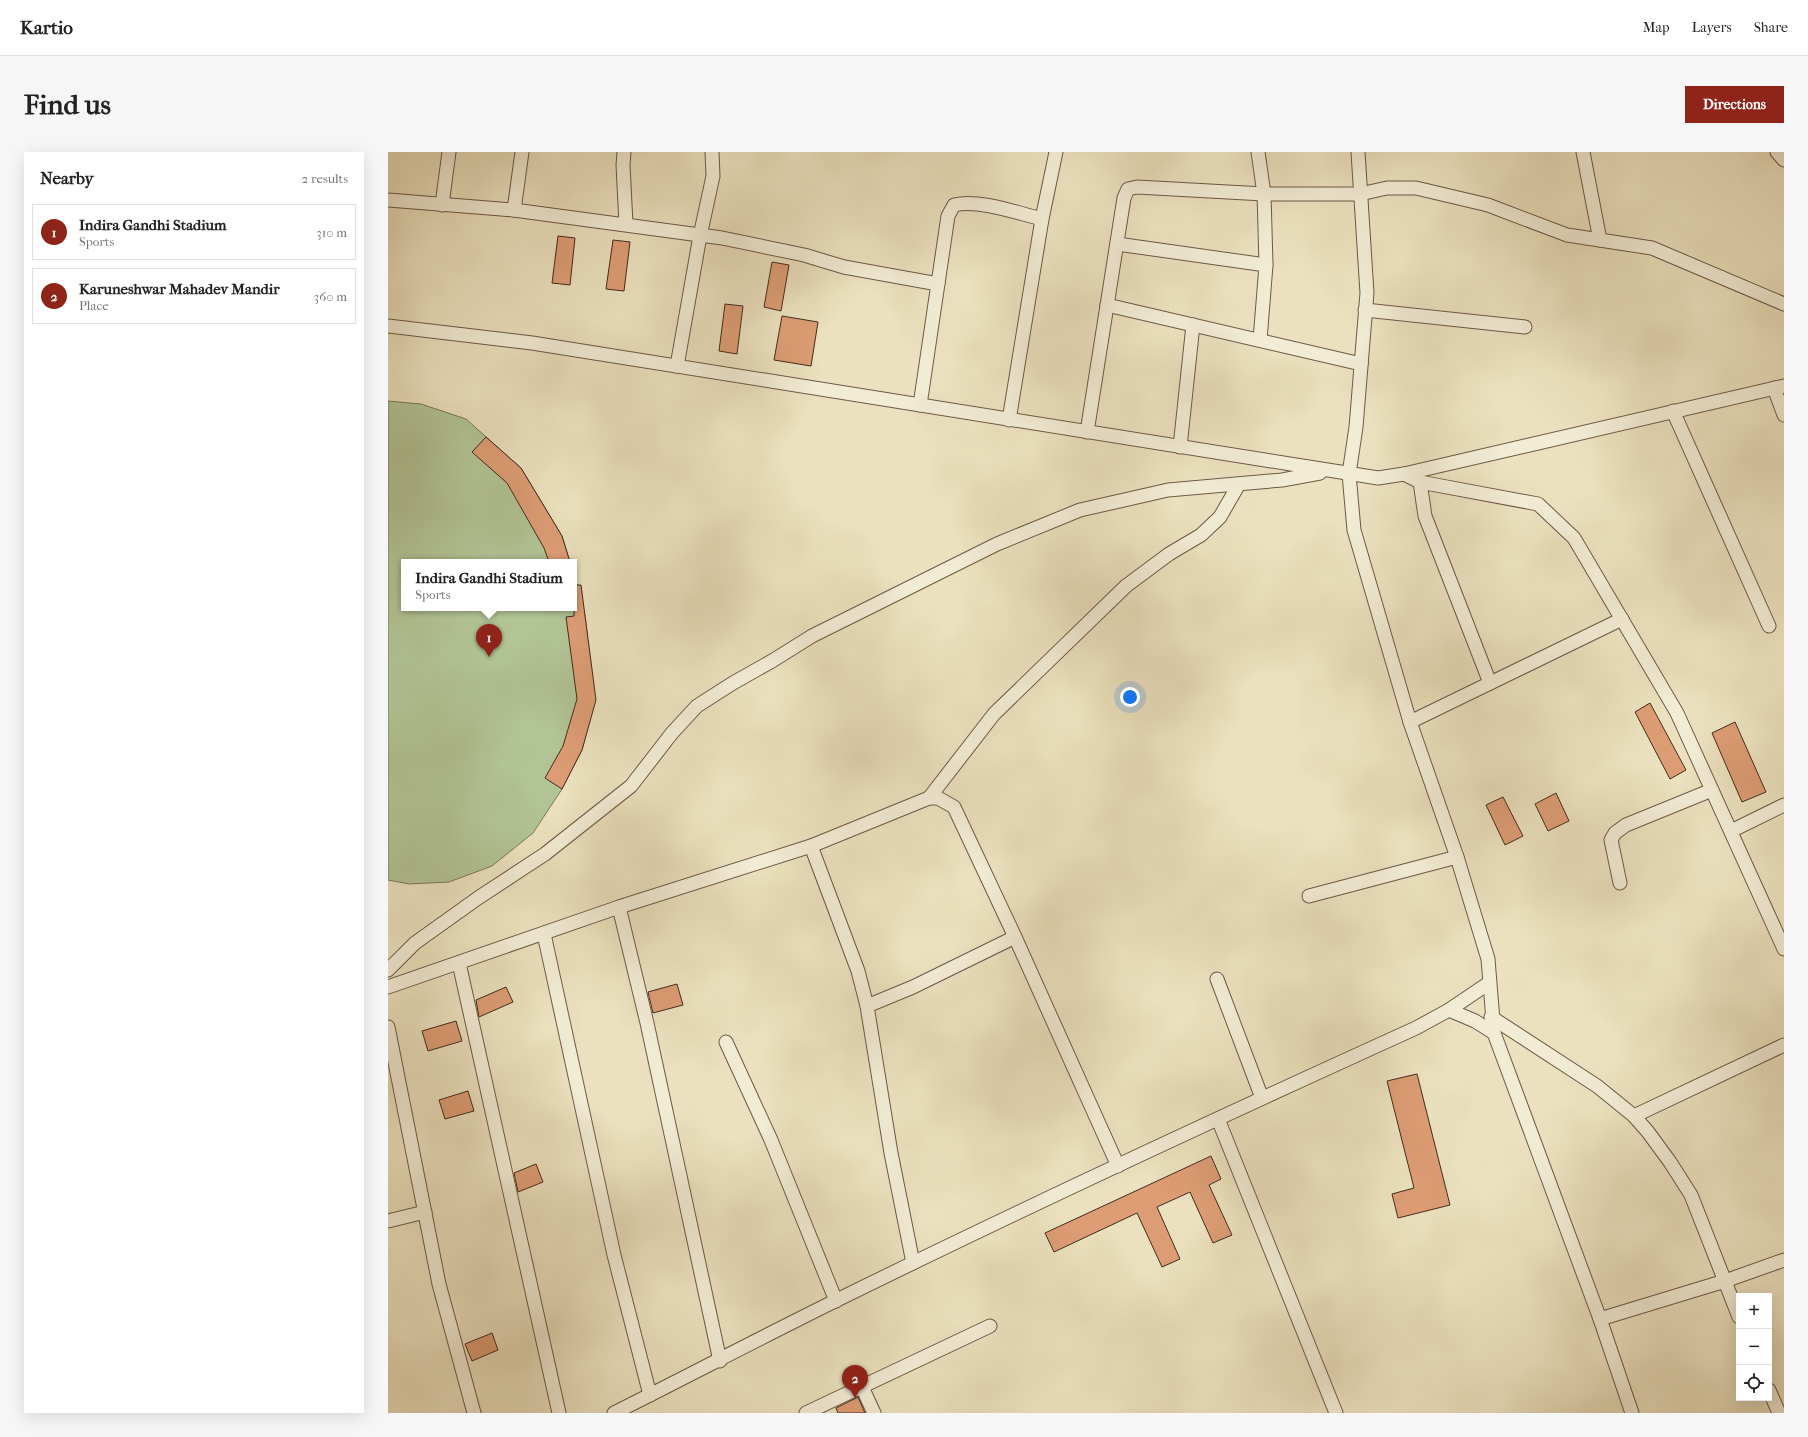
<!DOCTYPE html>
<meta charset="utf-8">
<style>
body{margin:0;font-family:"IM FELL French Canon",serif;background:#f6f6f6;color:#222}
.controls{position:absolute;right:12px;bottom:12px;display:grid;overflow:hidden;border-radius:0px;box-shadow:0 4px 16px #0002}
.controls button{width:36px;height:36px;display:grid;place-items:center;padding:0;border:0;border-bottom:1px solid #e0e0e0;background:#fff;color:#222;font:20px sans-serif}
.you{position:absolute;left:742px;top:545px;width:14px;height:14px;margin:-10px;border:3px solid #fff;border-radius:50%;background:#1a73e8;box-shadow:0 0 0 6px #1a73e833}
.badge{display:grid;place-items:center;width:26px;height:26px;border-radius:50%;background:#8f2418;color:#fff;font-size:13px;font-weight:700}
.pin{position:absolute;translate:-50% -33px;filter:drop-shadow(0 1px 2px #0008)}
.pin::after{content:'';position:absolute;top:21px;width:14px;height:12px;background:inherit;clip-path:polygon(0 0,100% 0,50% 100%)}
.popup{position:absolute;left:13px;top:407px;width:176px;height:52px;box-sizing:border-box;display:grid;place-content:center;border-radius:0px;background:#fff;filter:drop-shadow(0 1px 3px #0005);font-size:13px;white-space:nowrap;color:#767676}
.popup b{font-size:15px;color:#222}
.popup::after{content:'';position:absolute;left:50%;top:100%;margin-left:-8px;border:8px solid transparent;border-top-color:#fff}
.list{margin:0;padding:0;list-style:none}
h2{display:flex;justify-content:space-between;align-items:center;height:52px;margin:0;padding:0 16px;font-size:17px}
h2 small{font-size:13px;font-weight:400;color:#767676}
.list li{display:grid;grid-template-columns:26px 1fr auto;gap:12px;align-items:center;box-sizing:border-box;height:56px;margin:0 8px 8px;padding:0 8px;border:1px solid #e0e0e0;border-radius:0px}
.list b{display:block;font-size:15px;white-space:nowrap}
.list p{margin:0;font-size:13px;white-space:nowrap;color:#767676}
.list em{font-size:13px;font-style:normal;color:#767676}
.icon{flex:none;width:22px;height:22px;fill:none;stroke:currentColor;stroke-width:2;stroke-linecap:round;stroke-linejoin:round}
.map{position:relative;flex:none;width:1396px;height:1261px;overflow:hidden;border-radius:0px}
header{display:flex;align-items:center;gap:24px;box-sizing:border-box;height:56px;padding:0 20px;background:#fff;border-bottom:1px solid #e0e0e0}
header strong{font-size:19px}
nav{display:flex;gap:22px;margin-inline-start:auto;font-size:14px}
.intro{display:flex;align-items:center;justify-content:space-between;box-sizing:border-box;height:96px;padding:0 24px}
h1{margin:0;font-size:28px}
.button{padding:10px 18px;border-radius:0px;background:#8f2418;color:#fff;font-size:14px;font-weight:700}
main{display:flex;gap:24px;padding:0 24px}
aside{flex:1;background:#fff;border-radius:0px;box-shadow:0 4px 16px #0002}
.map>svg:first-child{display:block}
.green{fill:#b2c495;stroke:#7a775a}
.building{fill:#dd9d74;stroke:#432a1e}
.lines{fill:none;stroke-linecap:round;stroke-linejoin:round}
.minor-casing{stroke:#6d5846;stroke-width:15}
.minor{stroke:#f2ecd5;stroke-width:13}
</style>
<header>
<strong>Kartio</strong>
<nav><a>Map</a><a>Layers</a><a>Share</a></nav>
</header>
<div class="intro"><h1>Find us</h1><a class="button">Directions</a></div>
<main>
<aside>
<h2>Nearby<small>2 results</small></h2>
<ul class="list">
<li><span class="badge">1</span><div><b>Indira Gandhi Stadium</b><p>Sports</p></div><em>310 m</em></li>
<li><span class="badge">2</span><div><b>Karuneshwar Mahadev Mandir</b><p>Place</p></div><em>360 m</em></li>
</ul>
</aside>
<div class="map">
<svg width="1396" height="1261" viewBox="0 0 1396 1261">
<rect width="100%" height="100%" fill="#ebe1be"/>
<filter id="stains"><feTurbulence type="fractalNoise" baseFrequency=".005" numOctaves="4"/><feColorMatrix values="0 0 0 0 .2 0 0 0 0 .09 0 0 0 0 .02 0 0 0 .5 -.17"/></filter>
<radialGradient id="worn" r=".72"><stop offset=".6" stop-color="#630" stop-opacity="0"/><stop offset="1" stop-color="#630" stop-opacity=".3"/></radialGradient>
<!-- green -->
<path class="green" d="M 0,249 L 33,252 L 78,267 L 133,316 L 174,384 L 182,410 L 16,410 L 16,456 L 186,456 L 186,421 L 197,463 L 207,548 L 194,598 L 174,637 L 145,681 L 104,714 L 61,730 L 21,732 L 0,728 Z"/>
<!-- building -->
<g class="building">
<path d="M 170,84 L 187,86 L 182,133 L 164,131 Z"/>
<path d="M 225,88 L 242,90 L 236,139 L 218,137 Z"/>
<path d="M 384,110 L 401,113 L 393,159 L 376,155 Z"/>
<path d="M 337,152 L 355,154 L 349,202 L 331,199 Z"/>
<path d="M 394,164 L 430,170 L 423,214 L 386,208 Z"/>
<path d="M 98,285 L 133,316 L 174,384 L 182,410 L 161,410 L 156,396 L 119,331 L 84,300 Z"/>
<path d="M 186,433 L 193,433 L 208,548 L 194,598 L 174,637 L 157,626 L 175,594 L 189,547 L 178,465 L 186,464 Z"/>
<path d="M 1262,551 L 1298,618 L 1282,627 L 1247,560 Z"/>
<path d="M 1347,570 L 1378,640 L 1354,650 L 1324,581 Z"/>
<path d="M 1168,641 L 1181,669 L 1160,679 L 1147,652 Z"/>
<path d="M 1115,645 L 1135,684 L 1117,693 L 1098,653 Z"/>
<path d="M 289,832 L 295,853 L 265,861 L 260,840 Z"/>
<path d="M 118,835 L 125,850 L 91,865 L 88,848 Z"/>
<path d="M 68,869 L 74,889 L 40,899 L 34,879 Z"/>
<path d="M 1029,922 L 1062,1053 L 1010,1066 L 1004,1042 L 1026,1036 L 999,929 Z"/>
<path d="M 80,939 L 86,959 L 57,967 L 51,948 Z"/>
<path d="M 823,1004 L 833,1027 L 821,1033 L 844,1083 L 825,1091 L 802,1040 L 769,1055 L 792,1107 L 774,1115 L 749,1061 L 666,1100 L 657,1081 Z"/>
<path d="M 148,1012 L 155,1030 L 130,1040 L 126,1021 Z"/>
<path d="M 104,1181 L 110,1198 L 84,1209 L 77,1192 Z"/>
<path d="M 470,1245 L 477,1261 L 450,1261 L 448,1256 Z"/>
</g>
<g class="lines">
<!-- minor casing -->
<g class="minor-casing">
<g id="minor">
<path d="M 236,0 L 235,13 L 238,72"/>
<path d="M 870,0 L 876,42 L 878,113 L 872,188"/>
<path d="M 970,0 L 979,141 L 968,275 L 961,322 L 966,378 L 1022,570 L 1069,705 L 1100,807 L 1106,881 L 1212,1167 L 1244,1261"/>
<path d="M 1195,0 L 1212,88"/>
<path d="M 1389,0 L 1396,8"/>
<path d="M 0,48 L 126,58 L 334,86 L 416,103 L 456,115 L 550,132"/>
<path d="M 54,53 L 61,0"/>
<path d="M 126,58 L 134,0"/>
<path d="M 729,92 L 878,113"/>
<path d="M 719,153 L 973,212"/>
<path d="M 977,158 L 1137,175"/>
<path d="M 0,174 L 144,191 L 990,326 L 1016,322 L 1396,234"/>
<path d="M 289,214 L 312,84 L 325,24 L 324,0"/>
<path d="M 1386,236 L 1396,263"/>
<path d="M 532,253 L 560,64 L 566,53 C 591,47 629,61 654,67"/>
<path d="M 1285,259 L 1381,474"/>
<path d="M 621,268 L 654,67 L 668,0"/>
<path d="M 699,280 L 736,46 L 740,37 L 749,35 L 876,42 L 972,42 L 999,36 L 1028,36 L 1100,53 L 1179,83 L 1264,96 L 1396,152"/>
<path d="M 792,295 L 805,173"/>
<path d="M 1016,322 L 1032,330 L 1150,352 L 1186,386 L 1289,561 L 1396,797"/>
<path d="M 1032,330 L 1037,364 L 1102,531"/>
<path d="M 1022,570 L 1234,467"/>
<path d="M 541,646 L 606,562 L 738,434 L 781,402 L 813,383 L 832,365 L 851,332"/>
<path d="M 1343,679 L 1396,653"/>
<path d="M 423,694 L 470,819 L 479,854 L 503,1001 L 525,1111"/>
<path d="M 1232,731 L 1223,688 L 1227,681 L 1238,673 L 1324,638"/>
<path d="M 921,744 L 1069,705"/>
<path d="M 231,755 L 259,871 L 332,1209"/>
<path d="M 156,782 L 226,1103 L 262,1243"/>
<path d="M 71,811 L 171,1261"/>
<path d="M 0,818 L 27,791 L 90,746 L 157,702 L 243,634 L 284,581 L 309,554 L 345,531 L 384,509 L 424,484 L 609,392 L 692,358 L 780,338 L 894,328 L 932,321"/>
<path d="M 829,827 L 874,946"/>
<path d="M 0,835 L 231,755 L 423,694 L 541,646 L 550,646 L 566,655 L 627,785 L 730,1014"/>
<path d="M 479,854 L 525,835 L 627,785"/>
<path d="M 1061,858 L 1087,869 L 1106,881"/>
<path d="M 1103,865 L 1209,934 L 1246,964 L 1260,980 L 1282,1010 L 1303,1043 L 1351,1165"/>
<path d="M 0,875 L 51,1132 L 86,1261"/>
<path d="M 338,890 L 383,988 L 448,1149"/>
<path d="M 1246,964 L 1396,893"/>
<path d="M 830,967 L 948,1261"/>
<path d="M 0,1069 L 37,1060"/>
<path d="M 1212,1167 L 1337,1129 L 1396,1108"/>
<path d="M 474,1235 L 486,1261"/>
<path d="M 1381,1238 L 1391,1261"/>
<path d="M 226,1261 C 300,1224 374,1185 449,1148 C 640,1054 834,964 1028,876 L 1061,858 L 1101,831"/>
<path d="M 418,1261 L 602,1174"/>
</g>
</g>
<!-- minor -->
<use href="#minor" class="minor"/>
</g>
<rect width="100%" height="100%" filter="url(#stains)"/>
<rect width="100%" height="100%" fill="url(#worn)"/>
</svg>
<div class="controls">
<button>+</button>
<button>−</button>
<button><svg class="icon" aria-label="locate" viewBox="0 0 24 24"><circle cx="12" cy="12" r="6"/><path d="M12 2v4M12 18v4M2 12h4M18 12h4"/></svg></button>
</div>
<div class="you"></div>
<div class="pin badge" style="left:101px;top:505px">1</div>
<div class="popup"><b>Indira Gandhi Stadium</b>Sports</div>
<div class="pin badge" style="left:467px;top:1246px">2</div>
</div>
</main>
